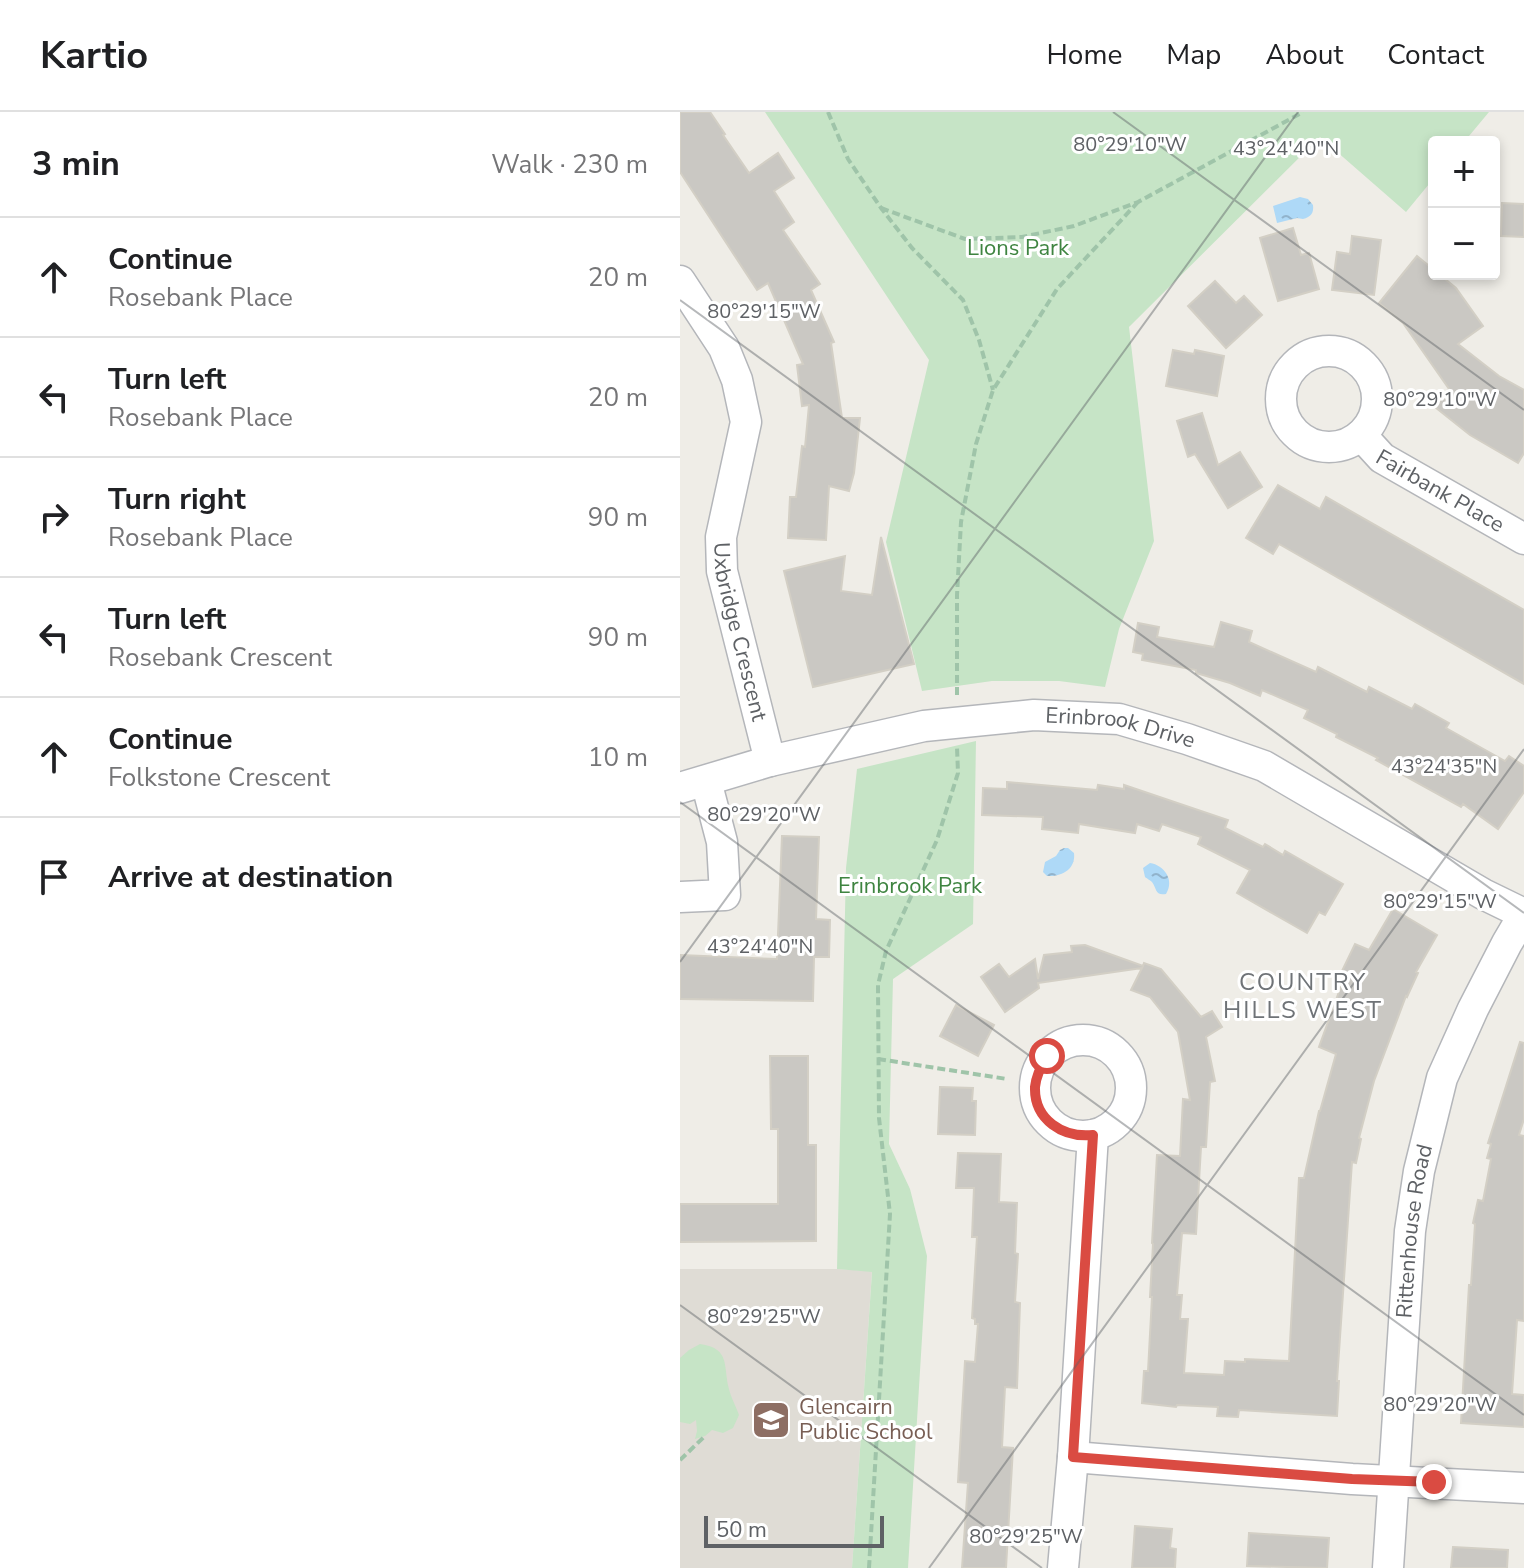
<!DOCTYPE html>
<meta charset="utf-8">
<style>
body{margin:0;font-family:"Nunito Sans",sans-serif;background:#f2f2f2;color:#202124}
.controls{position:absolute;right:24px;top:24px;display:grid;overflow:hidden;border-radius:8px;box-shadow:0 4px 12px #0003}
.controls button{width:72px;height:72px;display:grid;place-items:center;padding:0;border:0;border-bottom:2px solid #e0e0e0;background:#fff;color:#202124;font:40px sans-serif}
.scale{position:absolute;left:24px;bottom:20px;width:180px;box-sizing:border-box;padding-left:8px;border:4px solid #5e6165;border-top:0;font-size:22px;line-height:28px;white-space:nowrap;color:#5e6165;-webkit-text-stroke:6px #fff;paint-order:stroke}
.stop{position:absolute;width:24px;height:24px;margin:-18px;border:6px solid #da4b42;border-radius:50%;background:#fff}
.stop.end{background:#da4b42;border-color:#fff;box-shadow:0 2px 8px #0008}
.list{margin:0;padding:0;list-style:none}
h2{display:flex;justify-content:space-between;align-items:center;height:104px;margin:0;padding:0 32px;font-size:34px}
h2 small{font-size:26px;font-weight:400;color:#757577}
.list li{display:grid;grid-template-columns:52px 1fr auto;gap:24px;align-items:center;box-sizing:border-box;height:120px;padding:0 32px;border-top:2px solid #e0e0e0}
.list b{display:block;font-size:30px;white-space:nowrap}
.list p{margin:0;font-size:26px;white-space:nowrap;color:#757577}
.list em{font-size:26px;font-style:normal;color:#757577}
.icon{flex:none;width:44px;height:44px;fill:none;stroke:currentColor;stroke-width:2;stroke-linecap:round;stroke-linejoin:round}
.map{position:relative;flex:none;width:844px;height:1456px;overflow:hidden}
header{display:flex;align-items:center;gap:48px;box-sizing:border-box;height:112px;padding:0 40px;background:#fff;border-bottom:2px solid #e0e0e0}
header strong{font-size:38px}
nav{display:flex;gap:44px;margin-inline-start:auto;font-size:28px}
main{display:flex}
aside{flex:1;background:#fff}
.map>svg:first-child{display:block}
.education{fill:#dfdcd5}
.green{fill:#c6e4c6}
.water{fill:url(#water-ripples)}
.building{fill:#cac8c3;stroke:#d3cfc5;stroke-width:2}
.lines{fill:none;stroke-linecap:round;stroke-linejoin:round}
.minor-casing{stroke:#b4b6ba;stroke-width:33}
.path{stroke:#9fc4a9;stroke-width:4;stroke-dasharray:8 4;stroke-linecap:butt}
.minor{stroke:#fff;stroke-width:30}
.route{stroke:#da4b42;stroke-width:10}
.ticks{fill:none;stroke:#5e6165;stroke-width:2;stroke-opacity:0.45}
.labels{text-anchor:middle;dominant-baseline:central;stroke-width:6;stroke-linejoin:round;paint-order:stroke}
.park-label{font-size:22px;fill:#3e8440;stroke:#fff}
.street-label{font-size:22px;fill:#5e6165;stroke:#fff}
.education-label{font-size:22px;fill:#785e54;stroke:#fff;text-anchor:start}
.neighbourhood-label{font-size:24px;letter-spacing:2px;fill:#6f7377;stroke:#fff}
.ticks-label{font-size:20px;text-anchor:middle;fill:#5e6165;stroke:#fff;stroke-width:6;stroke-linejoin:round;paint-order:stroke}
</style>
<header>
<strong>Kartio</strong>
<nav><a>Home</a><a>Map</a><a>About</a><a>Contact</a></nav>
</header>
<main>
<aside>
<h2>3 min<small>Walk · 230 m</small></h2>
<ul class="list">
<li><svg class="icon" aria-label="ahead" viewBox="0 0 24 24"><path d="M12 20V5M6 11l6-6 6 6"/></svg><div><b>Continue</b><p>Rosebank Place</p></div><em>20 m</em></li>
<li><svg class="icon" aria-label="left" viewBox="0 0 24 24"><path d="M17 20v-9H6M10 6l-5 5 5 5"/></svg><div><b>Turn left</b><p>Rosebank Place</p></div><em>20 m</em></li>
<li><svg class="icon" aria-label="right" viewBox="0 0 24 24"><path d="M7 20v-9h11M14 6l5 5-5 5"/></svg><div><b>Turn right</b><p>Rosebank Place</p></div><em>90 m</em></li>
<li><svg class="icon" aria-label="left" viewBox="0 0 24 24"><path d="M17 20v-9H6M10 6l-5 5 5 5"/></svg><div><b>Turn left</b><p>Rosebank Crescent</p></div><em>90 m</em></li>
<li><svg class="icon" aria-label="ahead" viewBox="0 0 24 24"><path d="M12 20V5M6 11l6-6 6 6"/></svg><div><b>Continue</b><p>Folkstone Crescent</p></div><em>10 m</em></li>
<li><svg class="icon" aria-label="arrive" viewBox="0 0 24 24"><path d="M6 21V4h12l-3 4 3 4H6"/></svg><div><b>Arrive at destination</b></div></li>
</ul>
</aside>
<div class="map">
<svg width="844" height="1456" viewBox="0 0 844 1456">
<defs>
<pattern id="water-ripples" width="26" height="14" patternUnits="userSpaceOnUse" patternTransform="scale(2)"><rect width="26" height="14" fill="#aed9f7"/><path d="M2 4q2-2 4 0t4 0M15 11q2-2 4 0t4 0" fill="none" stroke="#91b3cc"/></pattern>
</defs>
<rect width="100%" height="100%" fill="#efede7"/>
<!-- education -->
<path class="education" d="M 0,1157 L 157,1157 L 192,1159 L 172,1456 L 0,1456 Z"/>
<!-- green -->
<g class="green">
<path d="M 85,0 L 809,0 L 784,30 L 754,30 L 754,66 L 726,100 L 640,25 L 449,215 L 474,429 L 439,517 L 425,575 L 379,569 L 312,569 L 242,579 L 206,430 L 249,248 Z"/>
<path d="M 296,629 L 293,812 L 213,867 L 209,1032 L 230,1077 L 247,1144 L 228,1456 L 172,1456 L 192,1160 L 157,1157 L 166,756 L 177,657 Z"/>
<path d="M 20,1232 C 51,1236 43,1255 49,1277 C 51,1286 56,1294 59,1303 L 53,1316 L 43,1321 L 32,1318 L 25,1324 L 15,1327 L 17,1319 L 16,1308 L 10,1312 L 0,1310 L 0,1246 L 9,1238 Z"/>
</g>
<!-- water -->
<g class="water">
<path d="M 620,85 L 628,87 L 633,93 C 634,101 631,105 623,107 L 617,106 L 597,111 L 593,94 Z"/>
<path d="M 384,736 L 388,736 L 394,741 C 396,757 382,765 367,764 L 363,760 L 365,750 L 376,744 L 380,738 Z"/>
<path d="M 470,751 C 484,753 495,768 486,782 C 475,784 477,777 472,770 C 471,769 465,765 465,765 L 463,756 Z"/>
</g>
<!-- building -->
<g class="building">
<path d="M 0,0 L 30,0 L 45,22 L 43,23 L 69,61 L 98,41 L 114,66 L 94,79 L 114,110 L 103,118 L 140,172 L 131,178 L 154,230 L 151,231 L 162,306 L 180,306 L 174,361 L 169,379 L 149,374 L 146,428 L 108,426 L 110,385 L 116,385 L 122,334 L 125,335 L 129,293 L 122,294 L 117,253 L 123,252 L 88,171 L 77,178 L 0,60 Z"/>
<path d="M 822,91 L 844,92 L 844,125 L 821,124 Z"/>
<path d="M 613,116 L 621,143 L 629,141 L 639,177 L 598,189 L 580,126 Z"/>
<path d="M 672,124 L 701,128 L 694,183 L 652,178 L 657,140 L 670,142 Z"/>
<path d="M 737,144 L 754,158 L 754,162 L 759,162 L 776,176 L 803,214 L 778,232 L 819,264 L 844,278 L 844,341 L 838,351 L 790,323 L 755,295 L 769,277 L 723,211 L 699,191 Z"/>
<path d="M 535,169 L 556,191 L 564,184 L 582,203 L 546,236 L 508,194 Z"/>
<path d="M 493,238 L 514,242 L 515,238 L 544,244 L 537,284 L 486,274 Z"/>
<path d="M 522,301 L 538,353 L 560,340 L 582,375 L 548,396 L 515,342 L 508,345 L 497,309 Z"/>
<path d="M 598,373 L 640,397 L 646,385 L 844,498 L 844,572 L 599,432 L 593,442 L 566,426 Z"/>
<path d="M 201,425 L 234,552 L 133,575 L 104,459 L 165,444 L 161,479 L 192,483 Z"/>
<path d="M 541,510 L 572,519 L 569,530 L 636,560 L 638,555 L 687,580 L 689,575 L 732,597 L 735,592 L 769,611 L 766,616 L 825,649 L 829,644 L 844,654 L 844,680 L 818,717 L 783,692 L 781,695 L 696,648 L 698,646 L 656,625 L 657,622 L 624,606 L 628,598 L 582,578 L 580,584 L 550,571 L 516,561 L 516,558 L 462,548 L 463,542 L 453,540 L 458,511 L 479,515 L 477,525 L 534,535 Z"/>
<path d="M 327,670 L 417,678 L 418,673 L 444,677 L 444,673 L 548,708 L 545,716 L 583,735 L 585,732 L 603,743 L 605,739 L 663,772 L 645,803 L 639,800 L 627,821 L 557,781 L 570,758 L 518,732 L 521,725 L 482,712 L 479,719 L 457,712 L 455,721 L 399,712 L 398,721 L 362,717 L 363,705 L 302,703 L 303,676 L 327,677 Z"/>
<path d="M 102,724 L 139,725 L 136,807 L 150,808 L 149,845 L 134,845 L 133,889 L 0,887 L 0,843 L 97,847 Z"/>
<path d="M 713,797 L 757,823 L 736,860 L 738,861 L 727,885 L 726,884 L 694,969 L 679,1026 L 681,1027 L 676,1051 L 672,1050 L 657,1269 L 659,1269 L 657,1304 L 559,1298 L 558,1305 L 537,1304 L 538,1295 L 497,1293 L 496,1295 L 462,1291 L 464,1259 L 468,1259 L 472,1185 L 470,1185 L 473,1132 L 472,1131 L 477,1043 L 500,1044 L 503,987 L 510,988 L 498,920 L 470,885 L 451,878 L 462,856 L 358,871 L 359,876 L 325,900 L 301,865 L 319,852 L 329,865 L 355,847 L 358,867 L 364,843 L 392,840 L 391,834 L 405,833 L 463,854 L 464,851 L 481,857 L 521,905 L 532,899 L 542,915 L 526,925 L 535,969 L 530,970 L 526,1035 L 521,1035 L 516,1122 L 502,1121 L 497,1183 L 502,1183 L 500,1207 L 508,1207 L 504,1261 L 544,1263 L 545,1249 L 565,1250 L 565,1247 L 609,1249 L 619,1066 L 624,1066 L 639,999 L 640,999 L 656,942 L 639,935 L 665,863 L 661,861 L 675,832 L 689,838 Z"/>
<path d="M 276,893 L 314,913 L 298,944 L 260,924 Z"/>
<path d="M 840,930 L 844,931 L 844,1007 L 839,1023 L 844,1024 L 844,1209 L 837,1208 L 832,1282 L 844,1283 L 844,1315 L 781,1311 L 789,1173 L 791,1173 L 795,1112 L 793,1111 L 798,1088 L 803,1089 L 811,1047 L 807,1046 L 811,1032 L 808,1031 Z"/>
<path d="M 90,944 L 128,944 L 128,1033 L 136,1033 L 136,1129 L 0,1130 L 0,1092 L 98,1092 L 98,1017 L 91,1017 Z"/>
<path d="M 260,975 L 293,976 L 292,989 L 296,989 L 295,1023 L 258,1022 Z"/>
<path d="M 278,1041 L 321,1042 L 319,1090 L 337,1091 L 335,1141 L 338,1142 L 335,1190 L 340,1191 L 337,1276 L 325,1275 L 322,1335 L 333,1336 L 326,1456 L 282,1456 L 288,1371 L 278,1370 L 285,1249 L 295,1250 L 298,1212 L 295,1212 L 295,1207 L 292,1206 L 297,1125 L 292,1125 L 294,1076 L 276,1076 Z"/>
<path d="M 455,1414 L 492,1417 L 490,1436 L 496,1437 L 495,1456 L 452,1456 Z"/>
<path d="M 569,1421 L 649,1426 L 647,1456 L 567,1454 Z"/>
<path d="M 773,1435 L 828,1438 L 827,1456 L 771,1456 Z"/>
</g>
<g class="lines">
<!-- minor casing -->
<g class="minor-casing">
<g id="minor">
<path id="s1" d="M 0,169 L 44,236 L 57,268 L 66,310 L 41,425 L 42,459 L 90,649"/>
<circle cx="649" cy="287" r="48"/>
<path id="s2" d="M 681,323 L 702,346 L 844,427"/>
<path id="s3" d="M 0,676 L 90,649 L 244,614 L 354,603 L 439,607 L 507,627 L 584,654 L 803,782 L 844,802"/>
<path d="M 0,785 L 45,783 L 42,730 L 26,669"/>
<circle cx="403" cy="976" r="48"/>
<path d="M 393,1345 L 672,1367 L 844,1376"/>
<path d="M 383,1456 L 393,1345 L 413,1023"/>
<path id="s4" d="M 708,1456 L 730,1119 L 739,1059 L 762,966 L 793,897 L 827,831 L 844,802"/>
</g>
</g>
<!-- path -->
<g class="path">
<path d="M 148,0 L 168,47 L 201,96 L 232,136 L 283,188 L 299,228 L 313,278"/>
<path d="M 201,96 L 285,127 L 342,125 L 394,114 L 458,90 L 623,0"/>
<path d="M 277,583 L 277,483 L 281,410 L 296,332 L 313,278 L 377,177 L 458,90"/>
<path d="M 198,947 L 327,967"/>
<path d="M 0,1348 L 25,1324"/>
<path d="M 189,1456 L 210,1102 L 199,1006 L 198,873 L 206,839 L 257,728 L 278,661 L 277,635"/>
</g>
<!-- minor -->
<use href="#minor" class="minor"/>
</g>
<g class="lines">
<!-- route -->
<path class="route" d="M 367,944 C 361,954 356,964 355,975 C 354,1008 383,1026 413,1023 L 393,1345 L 672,1367 L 754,1370"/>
</g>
<!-- ticks -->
<path class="ticks" d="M 433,0 L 844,298M 0,188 L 844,801M 0,690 L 844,1303M 0,850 L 618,0M 0,1193 L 362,1456M 249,1456 L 844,637"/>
<!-- icons -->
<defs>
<g id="school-square" transform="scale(2)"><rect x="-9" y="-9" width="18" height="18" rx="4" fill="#8d6e63" stroke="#fff"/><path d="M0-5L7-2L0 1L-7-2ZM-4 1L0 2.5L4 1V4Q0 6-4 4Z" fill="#fff"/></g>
</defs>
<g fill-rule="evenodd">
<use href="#school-square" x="91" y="1308"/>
</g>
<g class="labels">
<!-- park labels -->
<g class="park-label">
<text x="338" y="136">Lions Park</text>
<text x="230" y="774">Erinbrook Park</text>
</g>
<!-- street labels -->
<g class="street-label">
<text stroke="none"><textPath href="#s2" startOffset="98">Fairbank Place</textPath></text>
<text stroke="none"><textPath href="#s1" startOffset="372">Uxbridge Crescent</textPath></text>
<text stroke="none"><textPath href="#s3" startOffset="450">Erinbrook Drive</textPath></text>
<text stroke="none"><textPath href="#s4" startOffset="338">Rittenhouse Road</textPath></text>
</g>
<!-- education labels -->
<g class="education-label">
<text x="119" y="1295">Glencairn<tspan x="119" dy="25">Public School</tspan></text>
</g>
<!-- neighbourhood labels -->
<g class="neighbourhood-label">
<text x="623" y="870">COUNTRY<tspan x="623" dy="28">HILLS WEST</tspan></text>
</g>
</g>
<g class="ticks-label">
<text x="450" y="39">80°29'10"W</text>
<text x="606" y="43">43°24'40"N</text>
<text x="84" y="206">80°29'15"W</text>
<text x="760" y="294">80°29'10"W</text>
<text x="764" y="661">43°24'35"N</text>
<text x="84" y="709">80°29'20"W</text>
<text x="760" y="796">80°29'15"W</text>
<text x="80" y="841">43°24'40"N</text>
<text x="84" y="1211">80°29'25"W</text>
<text x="760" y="1299">80°29'20"W</text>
<text x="346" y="1431">80°29'25"W</text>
</g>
</svg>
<div class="controls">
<button>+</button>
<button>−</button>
</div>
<div class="scale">50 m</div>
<div class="stop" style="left:367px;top:944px"></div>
<div class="stop end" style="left:754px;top:1370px"></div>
</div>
</main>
